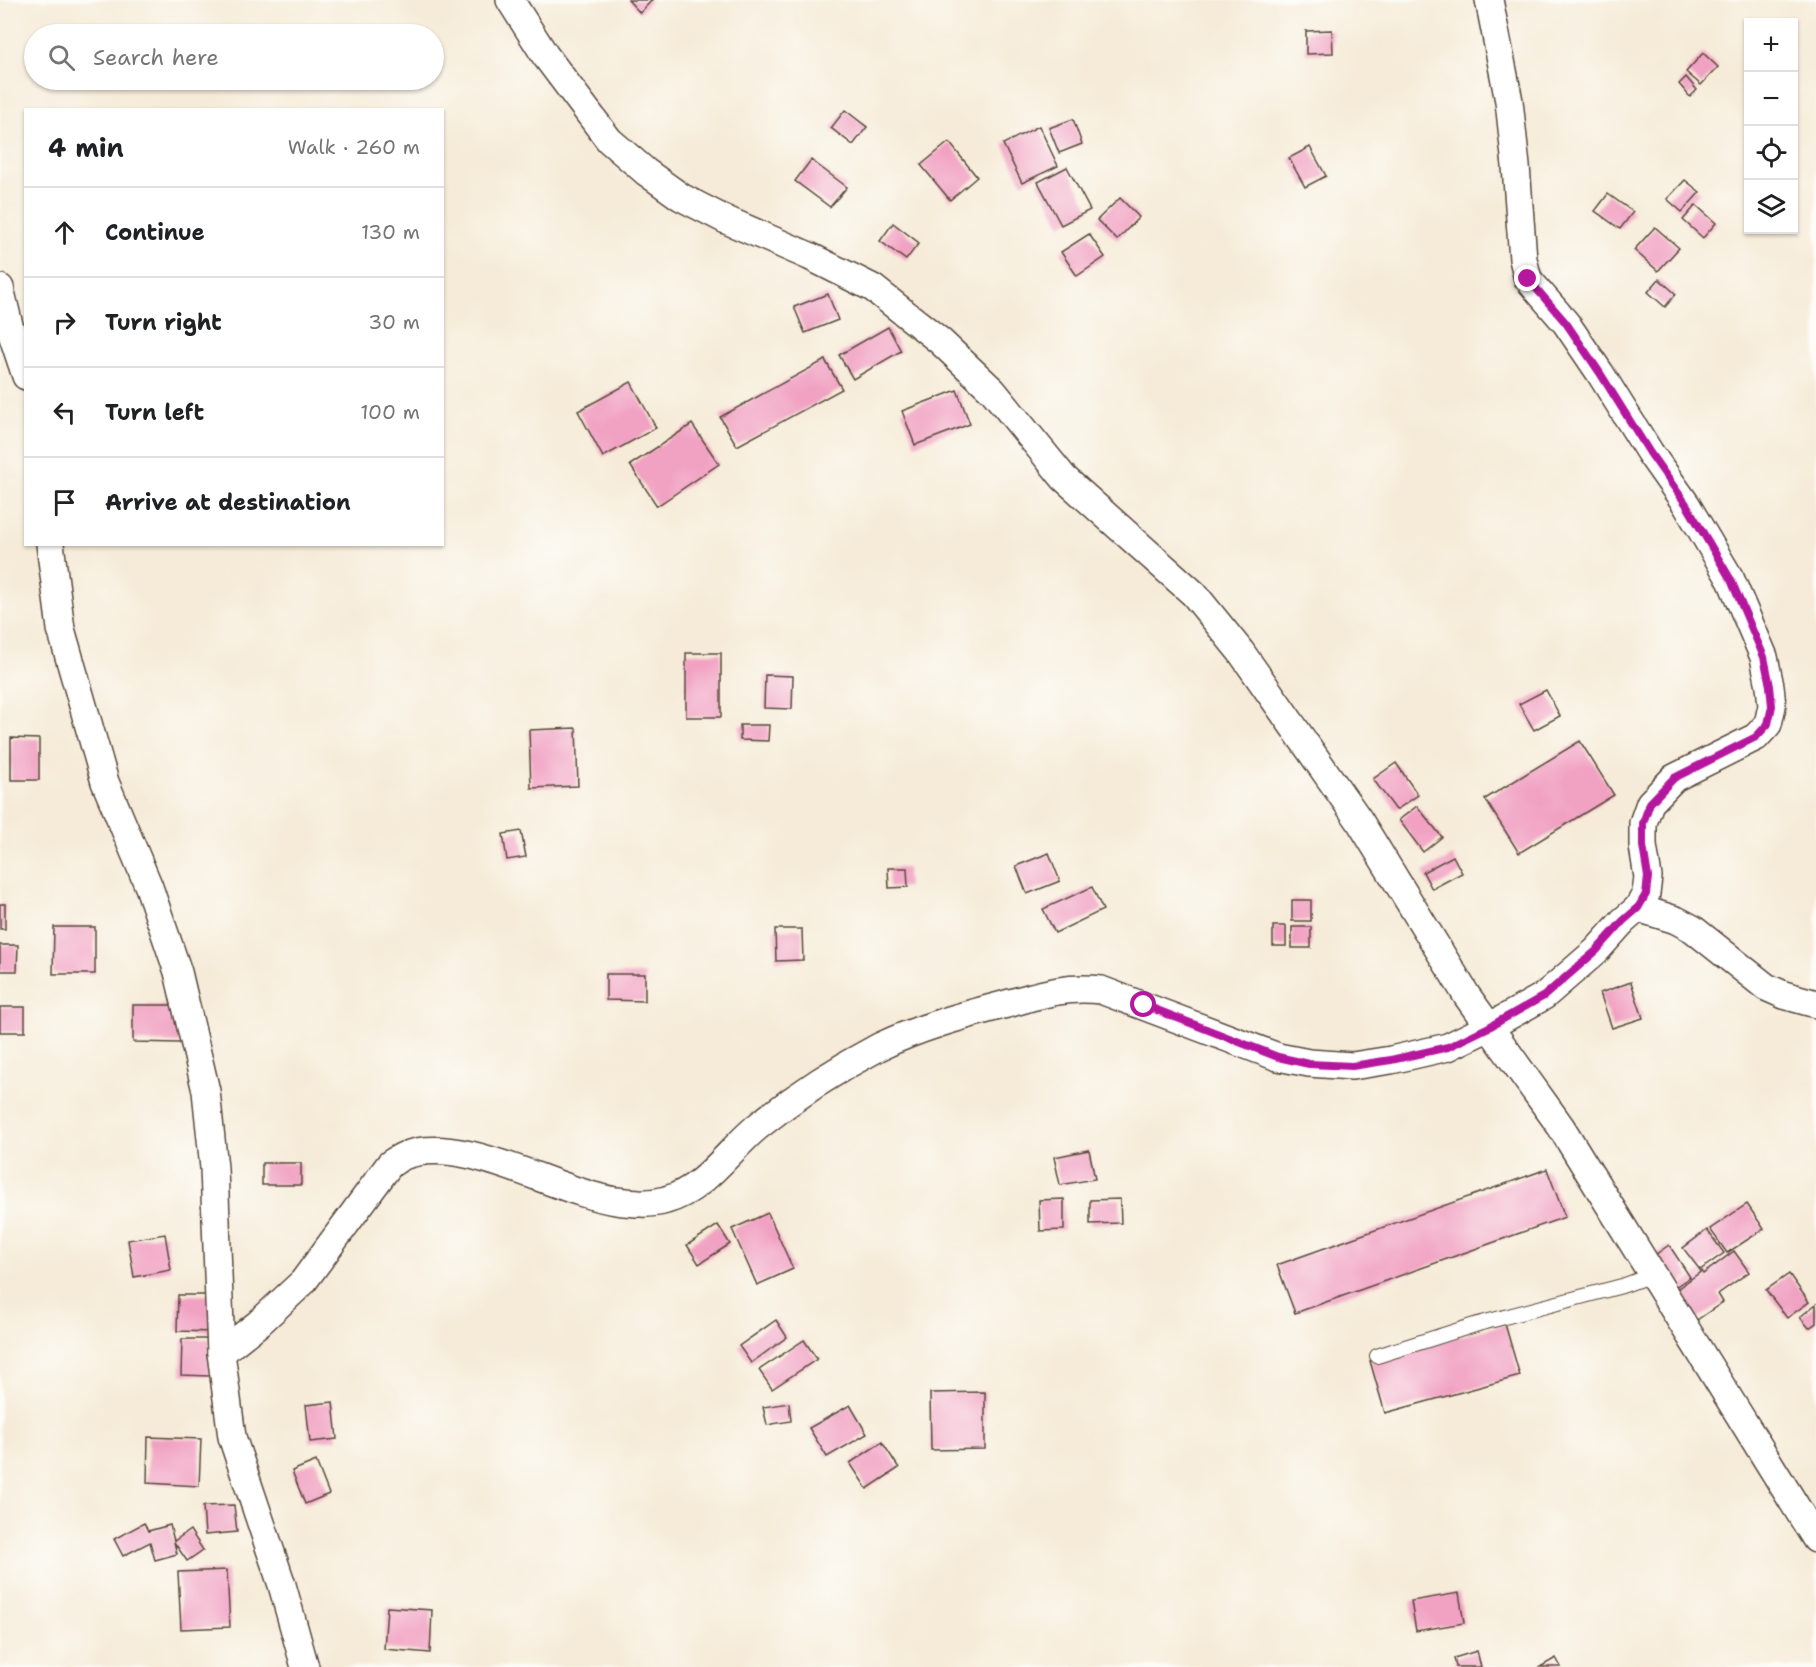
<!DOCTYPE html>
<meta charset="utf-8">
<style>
body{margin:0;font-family:"Shantell Sans",sans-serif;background:#f2f2f2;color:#202124}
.controls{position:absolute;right:18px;top:18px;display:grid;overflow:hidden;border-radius:0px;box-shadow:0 2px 4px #0004}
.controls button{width:54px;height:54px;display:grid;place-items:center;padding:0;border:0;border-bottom:2px solid #e0e0e0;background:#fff;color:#202124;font:30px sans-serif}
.stop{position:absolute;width:18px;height:18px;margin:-14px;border:4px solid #b5179e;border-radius:50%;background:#fff}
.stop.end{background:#b5179e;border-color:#fff;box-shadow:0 2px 6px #0008}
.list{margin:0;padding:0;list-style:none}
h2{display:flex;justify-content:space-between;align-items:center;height:78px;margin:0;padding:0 24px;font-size:26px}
h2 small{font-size:20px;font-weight:400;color:#757577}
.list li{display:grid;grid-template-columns:39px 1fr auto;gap:18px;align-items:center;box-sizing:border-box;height:90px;padding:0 24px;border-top:2px solid #e0e0e0}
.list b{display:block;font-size:22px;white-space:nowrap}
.list em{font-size:20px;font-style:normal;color:#757577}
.icon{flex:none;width:33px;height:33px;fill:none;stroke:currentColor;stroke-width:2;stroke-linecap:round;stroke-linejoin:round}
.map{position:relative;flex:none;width:1816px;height:1667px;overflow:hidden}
.search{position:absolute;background:#fff;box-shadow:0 2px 4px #0004;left:24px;top:24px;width:420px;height:66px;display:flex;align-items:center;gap:15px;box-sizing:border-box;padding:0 21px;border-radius:33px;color:#757577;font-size:22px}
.panel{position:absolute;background:#fff;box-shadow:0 2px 4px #0004;left:24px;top:108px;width:420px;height:438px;border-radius:0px}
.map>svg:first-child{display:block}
.building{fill:#f1a1c2}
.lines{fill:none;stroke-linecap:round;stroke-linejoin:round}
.lane-casing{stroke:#57473a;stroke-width:16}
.street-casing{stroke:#57473a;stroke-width:30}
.lane{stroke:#fff;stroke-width:14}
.street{stroke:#fff;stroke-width:27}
.route{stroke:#b5179e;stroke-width:8}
</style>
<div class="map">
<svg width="1816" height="1667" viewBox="0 0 1816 1667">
<rect width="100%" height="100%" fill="#fdfcf7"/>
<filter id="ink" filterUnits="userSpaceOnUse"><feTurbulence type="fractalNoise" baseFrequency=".0167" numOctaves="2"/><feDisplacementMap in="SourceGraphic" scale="12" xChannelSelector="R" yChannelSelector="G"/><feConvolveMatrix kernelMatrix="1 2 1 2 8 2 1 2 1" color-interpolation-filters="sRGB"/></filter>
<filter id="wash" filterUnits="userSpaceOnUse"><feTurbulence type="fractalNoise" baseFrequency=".008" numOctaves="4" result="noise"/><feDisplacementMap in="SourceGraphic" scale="24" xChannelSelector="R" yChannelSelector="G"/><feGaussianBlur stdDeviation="1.35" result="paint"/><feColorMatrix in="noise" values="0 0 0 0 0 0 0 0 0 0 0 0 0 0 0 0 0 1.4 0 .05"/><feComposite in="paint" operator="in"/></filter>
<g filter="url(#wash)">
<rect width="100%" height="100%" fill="#f6ebd8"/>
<g id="blocks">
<!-- building -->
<g class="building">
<path d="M 628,0 L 652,0 L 640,13 Z"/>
<path d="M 1332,30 L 1333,53 L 1306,54 L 1306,31 Z"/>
<path d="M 1703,53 L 1718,67 L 1701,85 L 1686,72 Z"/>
<path d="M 1686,77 L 1697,90 L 1690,97 L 1679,84 Z"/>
<path d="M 845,110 L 867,127 L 853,145 L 831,128 Z"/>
<path d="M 1073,119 L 1082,144 L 1059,153 L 1049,128 Z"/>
<path d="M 1039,126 L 1058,166 L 1022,183 L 1003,144 Z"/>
<path d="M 949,142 L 977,177 L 950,200 L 921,165 Z"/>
<path d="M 1310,147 L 1326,176 L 1305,187 L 1289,158 Z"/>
<path d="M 811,160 L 847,187 L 830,207 L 795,181 Z"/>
<path d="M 1067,167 L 1090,210 L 1061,225 L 1038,182 Z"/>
<path d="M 1685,180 L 1700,192 L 1682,212 L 1667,199 Z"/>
<path d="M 1608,194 L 1633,212 L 1620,229 L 1595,211 Z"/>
<path d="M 1120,198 L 1139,217 L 1117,240 L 1097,220 Z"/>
<path d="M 1696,205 L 1716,223 L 1703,238 L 1683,220 Z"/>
<path d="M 893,223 L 919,243 L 906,260 L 880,241 Z"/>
<path d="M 1655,227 L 1679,248 L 1658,271 L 1634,250 Z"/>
<path d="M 1089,234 L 1105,257 L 1077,276 L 1061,252 Z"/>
<path d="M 1659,279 L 1676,294 L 1665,307 L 1648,292 Z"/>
<path d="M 828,294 L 838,320 L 805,333 L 794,307 Z"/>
<path d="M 888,327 L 901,351 L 853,379 L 839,355 Z"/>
<path d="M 825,360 L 842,389 L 737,446 L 720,417 Z"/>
<path d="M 631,382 L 656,428 L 603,457 L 578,411 Z"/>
<path d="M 957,390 L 970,424 L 915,445 L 902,411 Z"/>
<path d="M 692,424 L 719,464 L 657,506 L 630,465 Z"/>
<rect x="686" y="653" width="35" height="64"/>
<path d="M 765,675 L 793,676 L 792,709 L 764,708 Z"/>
<path d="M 1546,690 L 1560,716 L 1534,730 L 1519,704 Z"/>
<path d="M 740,725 L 769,725 L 768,741 L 740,740 Z"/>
<path d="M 576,728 L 578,786 L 531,788 L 529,730 Z"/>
<path d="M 11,738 L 39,739 L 39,780 L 11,780 Z"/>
<path d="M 1580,741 L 1614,795 L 1519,853 L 1485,799 Z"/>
<path d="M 1396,763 L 1418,795 L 1396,810 L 1373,779 Z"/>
<path d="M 1417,806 L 1442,837 L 1423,852 L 1399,820 Z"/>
<path d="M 521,831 L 526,857 L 507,860 L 503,834 Z"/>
<path d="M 1049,853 L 1060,881 L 1027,894 L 1016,866 Z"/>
<path d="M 1453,856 L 1462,873 L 1432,889 L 1423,872 Z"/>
<path d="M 888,868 L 907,868 L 908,887 L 889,888 Z"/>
<path d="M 1092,887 L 1103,910 L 1055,933 L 1043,909 Z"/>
<rect x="1292" y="900" width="19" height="21"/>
<rect x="0" y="904" width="5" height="25"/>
<rect x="1273" y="926" width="13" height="20"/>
<path d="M 54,927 L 95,927 L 95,974 L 53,974 Z"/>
<rect x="1292" y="927" width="19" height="21"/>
<path d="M 775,929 L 802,929 L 803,960 L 776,961 Z"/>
<path d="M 0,945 L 18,945 L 17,971 L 0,971 Z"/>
<path d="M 606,974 L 645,974 L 645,1001 L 606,1000 Z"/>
<path d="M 1631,982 L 1643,1018 L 1612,1028 L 1600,993 Z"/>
<path d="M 133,1005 L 180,1005 L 180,1043 L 133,1042 Z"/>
<rect x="0" y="1007" width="25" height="25"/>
<path d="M 1089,1150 L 1095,1179 L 1060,1185 L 1054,1157 Z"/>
<rect x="262" y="1163" width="39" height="22"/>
<path d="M 1547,1169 L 1565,1217 L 1295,1313 L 1277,1265 Z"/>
<path d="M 1064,1199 L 1064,1230 L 1040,1231 L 1039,1200 Z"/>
<path d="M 1120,1199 L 1121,1223 L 1090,1224 L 1090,1200 Z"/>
<path d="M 1747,1204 L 1764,1229 L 1727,1253 L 1710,1229 Z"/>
<path d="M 768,1213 L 793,1269 L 757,1285 L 732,1229 Z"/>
<path d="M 718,1225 L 730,1244 L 699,1264 L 687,1245 Z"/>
<path d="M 1707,1230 L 1724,1253 L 1700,1270 L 1683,1248 Z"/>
<path d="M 165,1234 L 171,1270 L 134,1277 L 128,1240 Z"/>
<path d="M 1669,1245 L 1690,1277 L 1666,1293 L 1645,1262 Z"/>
<path d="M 1734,1251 L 1749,1272 L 1718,1294 L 1723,1302 L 1691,1324 L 1670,1294 L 1702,1271 L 1703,1274 Z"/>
<path d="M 1789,1274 L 1809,1302 L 1787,1318 L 1766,1290 Z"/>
<path d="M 178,1295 L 216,1295 L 215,1332 L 177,1331 Z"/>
<path d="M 1816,1304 L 1816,1323 L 1809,1328 L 1800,1317 Z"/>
<path d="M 776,1320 L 787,1337 L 751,1363 L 739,1346 Z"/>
<path d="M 1505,1324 L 1520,1376 L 1385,1413 L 1370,1361 Z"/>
<path d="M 182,1339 L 210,1339 L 210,1376 L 181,1375 Z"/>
<path d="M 804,1340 L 817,1359 L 772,1389 L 759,1370 Z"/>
<path d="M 985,1392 L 985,1449 L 931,1450 L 930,1393 Z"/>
<path d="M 333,1402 L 337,1439 L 310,1442 L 306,1405 Z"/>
<path d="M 789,1403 L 791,1421 L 767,1425 L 763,1407 Z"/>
<path d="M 850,1405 L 867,1434 L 827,1457 L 809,1428 Z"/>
<path d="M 148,1437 L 201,1439 L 199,1486 L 147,1483 Z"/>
<path d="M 882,1442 L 899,1468 L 867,1489 L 850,1463 Z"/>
<path d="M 316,1461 L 329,1494 L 305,1504 L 292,1471 Z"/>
<path d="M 234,1505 L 237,1532 L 205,1535 L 203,1506 Z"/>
<path d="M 144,1523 L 148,1531 L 170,1525 L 174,1541 L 190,1530 L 203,1550 L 187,1561 L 174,1542 L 177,1554 L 155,1560 L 150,1542 L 123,1556 L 114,1539 Z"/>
<path d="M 227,1570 L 230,1627 L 181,1629 L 178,1572 Z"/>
<path d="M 1459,1593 L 1464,1623 L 1416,1631 L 1411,1601 Z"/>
<path d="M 387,1607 L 432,1610 L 430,1653 L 384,1649 Z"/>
<path d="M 1477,1651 L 1481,1667 L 1456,1667 L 1454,1658 Z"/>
<path d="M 1556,1658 L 1561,1667 L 1540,1667 Z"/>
</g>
</g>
</g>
<g filter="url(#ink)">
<use href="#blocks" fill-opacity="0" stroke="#57473a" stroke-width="1.5"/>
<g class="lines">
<!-- lane casing -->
<g class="lane-casing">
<path id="lane" d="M 1377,1356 L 1478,1324 L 1622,1286 L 1652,1275"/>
</g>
<!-- street casing -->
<g class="street-casing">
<g id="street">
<path d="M 510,0 L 545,55 L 609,140 L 646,172 L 681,197 L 724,219 L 809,256 L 873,288 L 940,341 L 993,391 L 1064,478 L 1194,594 L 1241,652 L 1359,820 L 1467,996 L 1561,1127 L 1816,1539"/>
<path d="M 0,288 L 9,325 L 26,376"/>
<path d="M 50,544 L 61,629 L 105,782 L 149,887 L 178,972 L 206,1091 L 214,1168 L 221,1353 L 232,1437 L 282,1585 L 305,1667"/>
<path d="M 1638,908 L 1676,920 L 1693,929 L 1766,987 L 1784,995 L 1816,1004"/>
<path d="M 221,1353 L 259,1323 L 303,1282 L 390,1164 C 395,1161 400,1157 406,1155 C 465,1134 555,1192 616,1201 C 633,1203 650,1205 666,1200 C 705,1189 728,1151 757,1127 C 794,1097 837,1069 879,1047 C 918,1028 961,1016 1003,1005 C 1040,995 1062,986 1101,990 L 1278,1057 L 1309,1063 L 1352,1066 L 1391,1060 L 1448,1047 L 1489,1027 L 1544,996 L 1596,951 L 1623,921 L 1638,908 L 1646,894 L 1648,877 L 1643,846 L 1643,823 L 1650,803 L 1674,778 L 1756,737 L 1768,724 L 1772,706 L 1770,686 L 1764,657 L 1731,580 L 1686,504 L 1650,453 L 1600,373 L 1566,323 L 1528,279 L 1523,259 L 1516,166 L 1509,101 L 1489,0"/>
</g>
</g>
<!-- lane -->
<use href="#lane" class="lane"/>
<!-- street -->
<use href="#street" class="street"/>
</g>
</g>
<g class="lines" filter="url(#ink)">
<!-- route -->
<path class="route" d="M 1144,1005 L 1278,1057 L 1309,1064 L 1352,1066 L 1391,1060 L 1448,1047 L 1489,1027 L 1544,996 L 1596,951 L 1623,921 L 1638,908 L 1646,894 L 1648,877 L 1643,846 L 1643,823 L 1650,803 L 1674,778 L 1756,737 L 1768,724 L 1772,706 L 1770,686 L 1764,657 L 1731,580 L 1686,504 L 1650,453 L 1600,373 L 1566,323 L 1528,279"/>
</g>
</svg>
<div class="controls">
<button>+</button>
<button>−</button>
<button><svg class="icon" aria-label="locate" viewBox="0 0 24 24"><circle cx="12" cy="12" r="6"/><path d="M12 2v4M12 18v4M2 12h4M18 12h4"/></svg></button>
<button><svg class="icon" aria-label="layers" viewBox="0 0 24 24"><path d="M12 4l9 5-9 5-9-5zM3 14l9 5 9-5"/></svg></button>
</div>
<div class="stop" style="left:1144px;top:1005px"></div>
<div class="stop end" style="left:1528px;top:279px"></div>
<div class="search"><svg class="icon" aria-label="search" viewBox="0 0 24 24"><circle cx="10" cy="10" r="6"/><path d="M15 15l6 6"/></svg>Search here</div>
<section class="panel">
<h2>4 min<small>Walk · 260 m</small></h2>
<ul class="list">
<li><svg class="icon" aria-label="ahead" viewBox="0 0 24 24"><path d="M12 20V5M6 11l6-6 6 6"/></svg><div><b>Continue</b></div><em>130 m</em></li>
<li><svg class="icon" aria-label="right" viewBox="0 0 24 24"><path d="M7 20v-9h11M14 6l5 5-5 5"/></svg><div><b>Turn right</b></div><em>30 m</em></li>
<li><svg class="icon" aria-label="left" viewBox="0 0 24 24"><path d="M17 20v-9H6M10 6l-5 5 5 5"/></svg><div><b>Turn left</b></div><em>100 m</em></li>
<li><svg class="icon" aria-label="arrive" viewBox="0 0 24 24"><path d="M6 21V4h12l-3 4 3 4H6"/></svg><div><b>Arrive at destination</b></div></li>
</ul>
</section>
</div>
